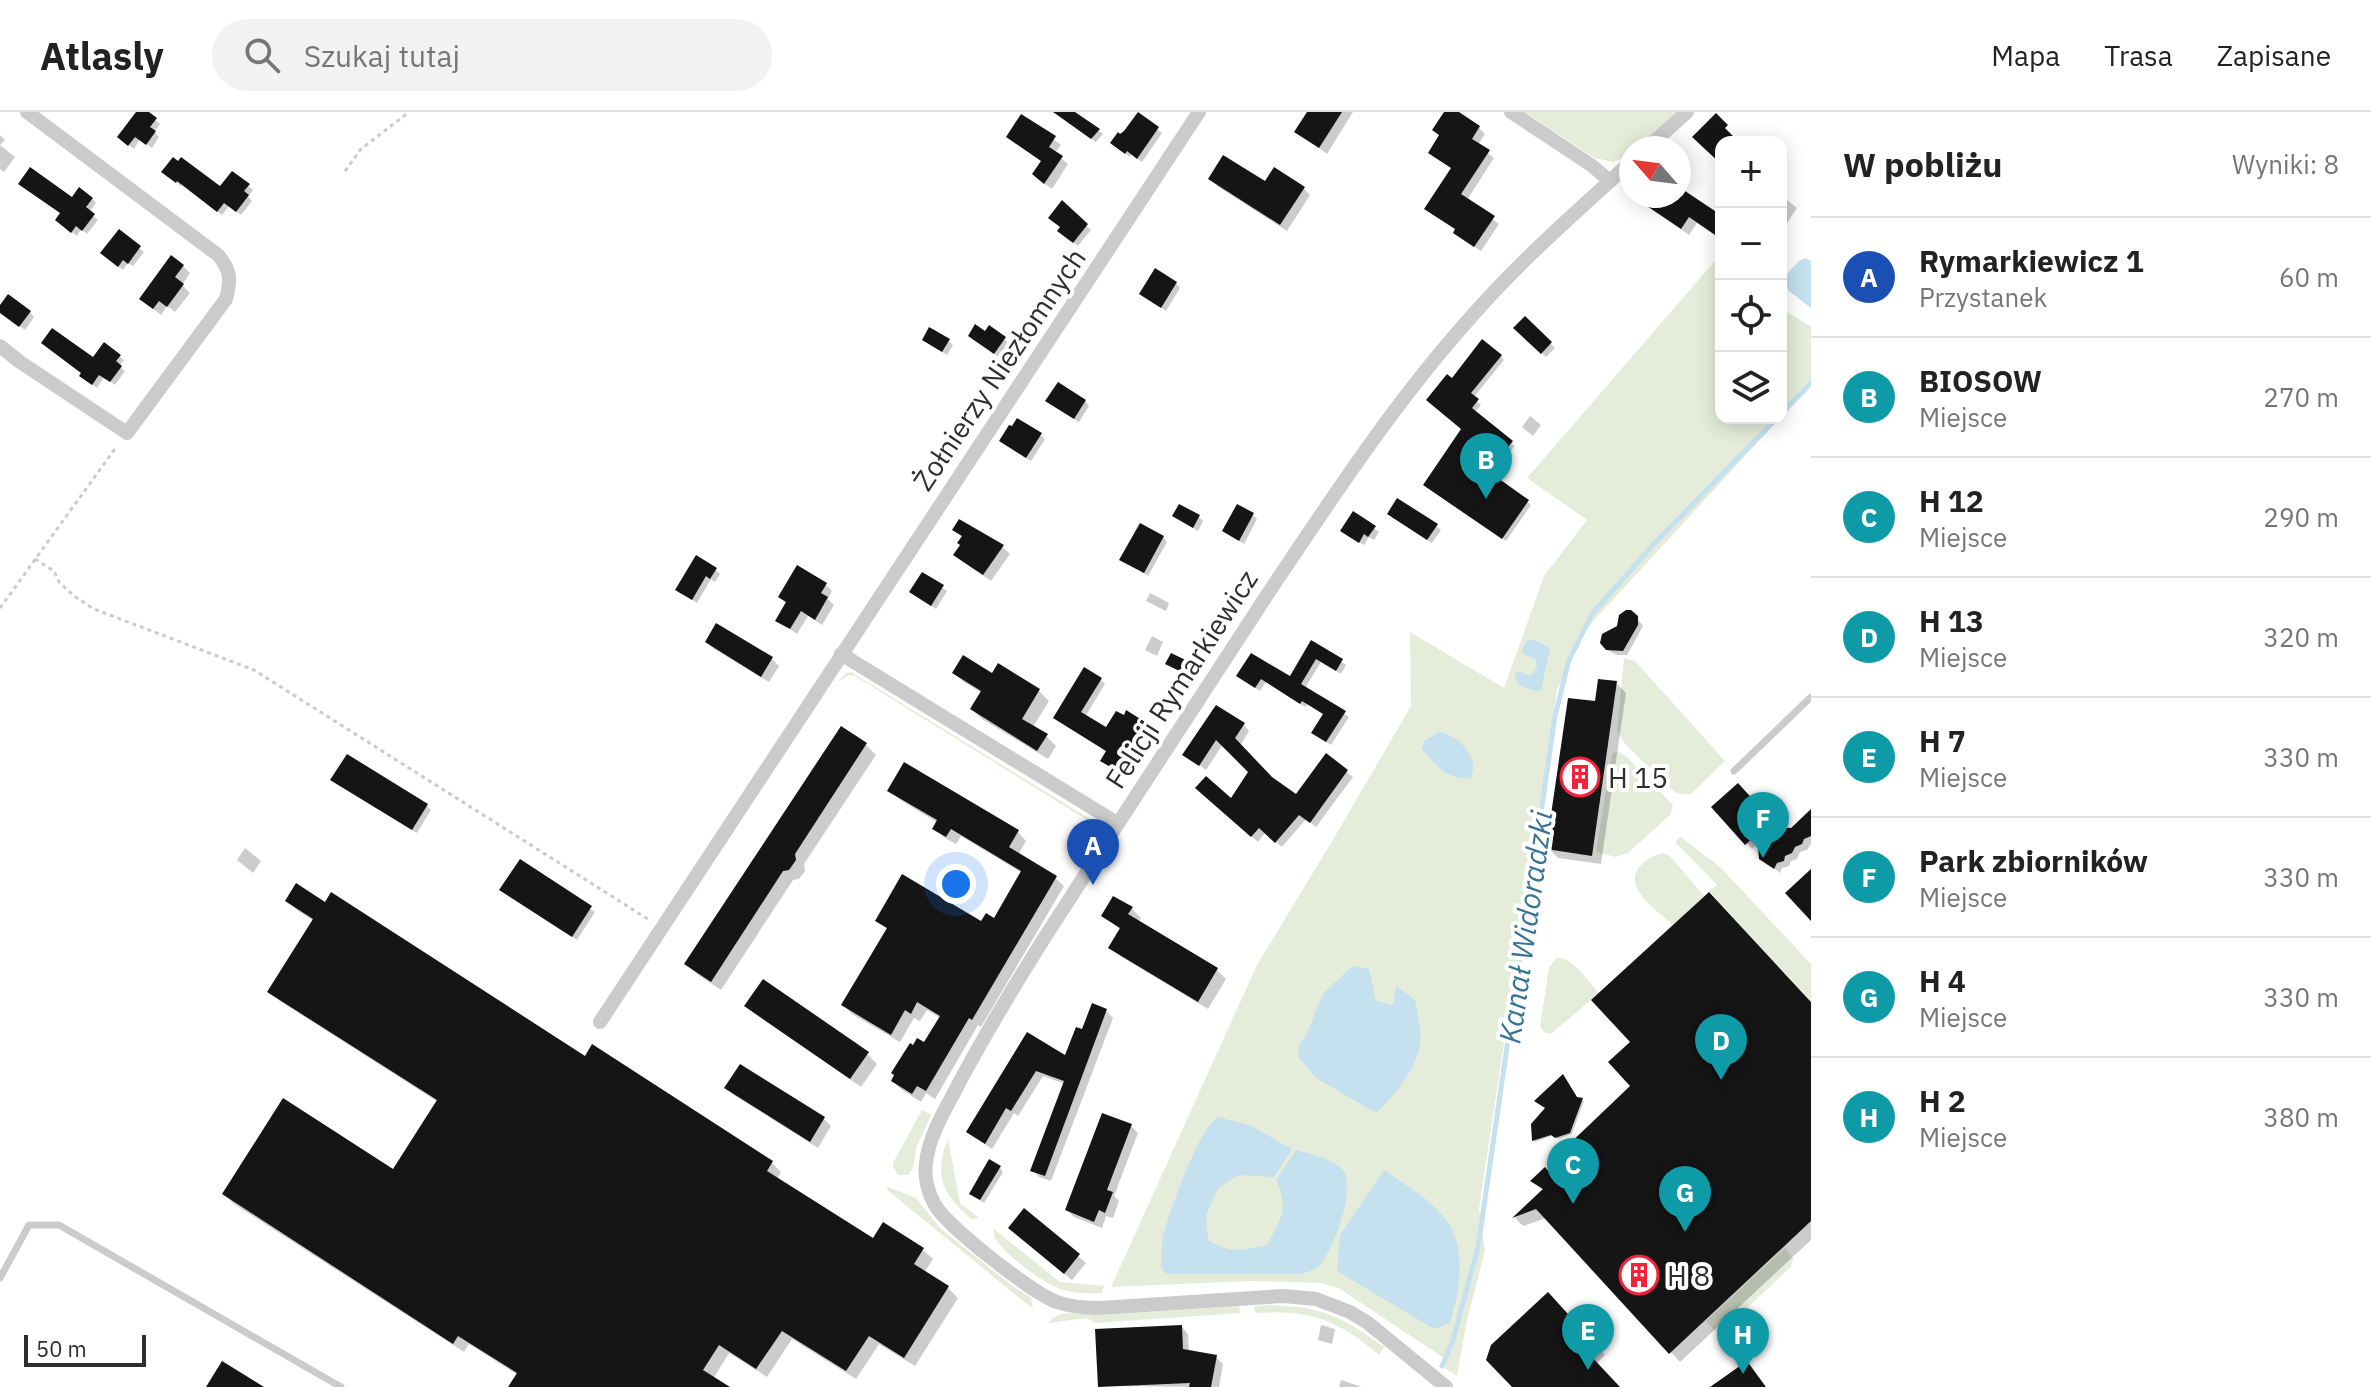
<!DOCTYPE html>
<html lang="pl">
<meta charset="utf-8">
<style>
body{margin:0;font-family:"IBM Plex Sans",sans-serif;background:#f2f2f2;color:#222}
.controls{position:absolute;right:24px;top:24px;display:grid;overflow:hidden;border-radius:16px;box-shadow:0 4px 20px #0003}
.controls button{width:72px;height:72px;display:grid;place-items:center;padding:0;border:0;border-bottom:2px solid #e0e0e0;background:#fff;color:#222;font:40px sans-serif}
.compass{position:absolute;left:1619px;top:24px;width:72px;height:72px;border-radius:50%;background:#fff;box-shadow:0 4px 20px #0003;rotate:298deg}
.scale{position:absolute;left:24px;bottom:20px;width:122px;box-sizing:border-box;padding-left:8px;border:4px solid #2e2e2e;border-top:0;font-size:22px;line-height:28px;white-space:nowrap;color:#2e2e2e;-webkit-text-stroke:6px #fff;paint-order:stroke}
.you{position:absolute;left:956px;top:772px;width:28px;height:28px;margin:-20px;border:6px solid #fff;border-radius:50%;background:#1a73e8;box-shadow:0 0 0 12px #1a73e833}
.badge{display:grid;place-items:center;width:52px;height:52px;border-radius:50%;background:#0f766e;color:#fff;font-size:26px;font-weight:700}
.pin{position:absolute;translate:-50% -66px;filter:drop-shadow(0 2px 4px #0008)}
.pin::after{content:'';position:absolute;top:42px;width:28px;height:24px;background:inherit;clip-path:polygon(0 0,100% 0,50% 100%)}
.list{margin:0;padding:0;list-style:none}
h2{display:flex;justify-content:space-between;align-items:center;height:104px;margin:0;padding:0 32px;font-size:34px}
h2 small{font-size:26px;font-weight:400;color:#767676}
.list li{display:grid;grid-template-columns:52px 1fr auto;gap:24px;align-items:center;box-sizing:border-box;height:120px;padding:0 32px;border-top:2px solid #e0e0e0}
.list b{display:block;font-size:30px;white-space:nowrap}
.list p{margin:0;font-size:26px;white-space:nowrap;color:#767676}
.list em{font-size:26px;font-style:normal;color:#767676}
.icon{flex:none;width:44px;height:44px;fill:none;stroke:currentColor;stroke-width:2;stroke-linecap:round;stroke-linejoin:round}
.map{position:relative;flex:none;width:1811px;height:1275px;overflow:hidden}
header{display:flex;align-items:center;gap:48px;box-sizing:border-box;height:112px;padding:0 40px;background:#fff;border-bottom:2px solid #e0e0e0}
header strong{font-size:38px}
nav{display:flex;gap:44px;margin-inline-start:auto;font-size:28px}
.search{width:560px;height:72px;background:#f2f2f2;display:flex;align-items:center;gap:20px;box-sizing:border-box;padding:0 28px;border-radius:44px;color:#767676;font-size:30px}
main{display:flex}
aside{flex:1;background:#fff}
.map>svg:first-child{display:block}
.green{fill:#e5edda}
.water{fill:#c5e0ee}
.shadow{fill:#0003}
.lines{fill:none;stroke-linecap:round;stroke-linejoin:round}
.stream{stroke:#c5e0ee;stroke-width:5}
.building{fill:#151515}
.path{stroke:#cbcbcb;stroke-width:3;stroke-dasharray:4 4;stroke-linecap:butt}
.service{stroke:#cbcbcb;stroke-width:7}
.minor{stroke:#cbcbcb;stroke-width:14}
.labels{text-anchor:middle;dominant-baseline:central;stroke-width:8;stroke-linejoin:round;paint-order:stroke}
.street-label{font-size:28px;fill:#2e2e2e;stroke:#fff}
.poi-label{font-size:28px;fill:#2e2e2e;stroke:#fff;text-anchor:start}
.water-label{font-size:30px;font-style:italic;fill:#357496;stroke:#fff}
</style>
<header>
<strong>Atlasly</strong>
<div class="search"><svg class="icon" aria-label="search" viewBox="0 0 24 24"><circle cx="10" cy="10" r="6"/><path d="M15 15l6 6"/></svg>Szukaj tutaj</div>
<nav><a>Mapa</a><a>Trasa</a><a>Zapisane</a></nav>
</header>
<main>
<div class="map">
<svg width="1811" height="1275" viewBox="0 0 1811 1275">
<rect width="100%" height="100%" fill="#fff"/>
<!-- green -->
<g class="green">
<path d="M 1524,0 L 1677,0 L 1638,36 L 1631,36 L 1630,43 L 1613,50 L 1595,46 Z"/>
<path d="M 1714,150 L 1721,155 L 1721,306 L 1780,306 L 1587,516 L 1557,578 L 1479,1097 L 1485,1139 L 1467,1208 L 1457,1264 L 1445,1256 L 1444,1246 L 1340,1177 L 1322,1171 L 1250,1169 L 1111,1175 L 1257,853 L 1331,731 L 1411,594 L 1410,520 L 1504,576 L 1544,464 L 1587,408 L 1527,366 Z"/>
<path d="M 1781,196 L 1811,215 L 1811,272 L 1781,305 Z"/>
<path d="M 1624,546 L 1635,549 L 1725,649 L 1691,682 L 1679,682 L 1672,678 L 1625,632 L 1617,618 Z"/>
<path d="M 851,560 L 1093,709 L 1098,715 L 1092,730 L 1095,733 L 1086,737 L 1095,721 L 1095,713 L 855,564 L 849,563 L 838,570 L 846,561 Z"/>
<path d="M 1618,639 L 1627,645 L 1673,693 L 1670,703 L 1628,741 L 1616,745 L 1596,740 L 1612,642 Z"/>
<path d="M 1681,725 L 1721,756 L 1811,852 L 1811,889 L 1709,779 L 1717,773 L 1676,731 L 1676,728 Z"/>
<path d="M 1663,741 L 1670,744 L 1704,784 L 1673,813 C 1658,799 1620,775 1641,753 C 1648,746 1654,743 1663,741 Z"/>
<path d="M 1556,846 C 1574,845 1587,869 1599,881 L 1552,921 C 1546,923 1543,920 1540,914 L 1549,856 Z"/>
<path d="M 922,998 L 931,1003 L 917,1034 L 913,1056 L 908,1063 L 898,1063 L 893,1055 L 893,1051 Z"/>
<path d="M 948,1027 L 960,1091 L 979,1106 L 971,1107 C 943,1082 933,1064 948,1027 Z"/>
<path d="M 888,1075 L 916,1086 L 941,1117 L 1010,1172 L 1031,1186 L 1033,1197 L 886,1077 Z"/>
<path d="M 994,1117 L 1060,1170 L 1104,1174 L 1102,1181 C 1090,1181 1076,1182 1064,1178 C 1045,1173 1008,1145 997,1129 C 994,1125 994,1122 994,1117 Z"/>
<path d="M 1785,1136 L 1793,1147 L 1791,1155 L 1720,1221 L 1715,1219 L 1706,1209 Z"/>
<path d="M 1267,1193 C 1322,1195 1340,1203 1384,1235 L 1379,1243 C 1339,1208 1308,1197 1255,1201 L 1254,1194 Z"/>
<path d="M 1239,1194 L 1241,1201 L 1095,1211 L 1087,1206 L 1048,1211 C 1061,1194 1083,1204 1103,1203 Z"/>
</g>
<!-- water -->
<g class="water">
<path d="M 1805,146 L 1811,149 L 1811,196 L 1789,179 L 1782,167 L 1799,149 Z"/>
<path d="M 1533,527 L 1550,536 L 1541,578 L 1538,579 C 1529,578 1514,574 1515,562 L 1519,559 L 1530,564 L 1537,556 L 1536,547 L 1523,542 L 1522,538 L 1526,529 Z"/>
<path d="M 1439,620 C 1453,622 1472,637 1473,653 C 1474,657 1472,662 1471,666 C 1450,670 1434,652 1422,637 L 1424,629 Z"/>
<path d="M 1352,854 L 1369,857 L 1376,889 L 1393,893 L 1396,874 L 1415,888 C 1417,901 1422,919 1420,932 C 1415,959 1395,983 1376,1001 L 1316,966 L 1299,946 L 1299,934 L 1308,919 L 1322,883 Z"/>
<path d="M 1218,1005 L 1249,1013 L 1292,1037 L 1274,1065 L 1239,1063 L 1218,1076 L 1206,1104 L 1208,1128 C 1229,1142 1244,1138 1267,1133 C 1281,1106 1290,1097 1276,1068 L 1296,1038 C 1311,1042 1332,1046 1343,1058 C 1357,1076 1333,1139 1319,1154 C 1315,1158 1307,1160 1302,1162 L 1167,1162 L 1161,1157 C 1161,1146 1161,1135 1163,1125 C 1170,1099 1197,1019 1218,1005 Z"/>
<path d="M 1384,1058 C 1404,1072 1427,1085 1443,1104 C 1468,1132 1460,1178 1450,1211 L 1434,1217 L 1337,1159 L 1340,1123 Z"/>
</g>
<!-- shadow -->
<g class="shadow">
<path d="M 138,0 L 146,0 L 160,12 L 154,20 L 159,25 L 152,36 L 140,27 L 134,37 L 124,29 Z"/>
<path d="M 1068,0 L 1071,0 L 1103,22 L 1096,30 L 1068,10 Z"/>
<path d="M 1310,0 L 1353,0 L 1327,42 L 1297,20 Z"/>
<path d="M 1446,0 L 1455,0 L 1479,16 L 1485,22 L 1478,33 L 1494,46 L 1467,88 L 1499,112 L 1481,139 L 1461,126 L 1457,118 L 1432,102 L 1453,57 L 1441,24 Z"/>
<path d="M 1022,4 L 1061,33 L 1055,41 L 1068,52 L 1052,77 L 1041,69 L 1043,50 L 1008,25 Z"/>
<path d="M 1157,17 L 1162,21 L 1142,50 L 1132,42 L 1130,45 L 1117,35 Z"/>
<path d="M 0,23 L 5,28 L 0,33 L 15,45 L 4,60 L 0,57 Z"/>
<path d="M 168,64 L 221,77 L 248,74 L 253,78 L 248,85 L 252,89 L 241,103 L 229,94 L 222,103 L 183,72 L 181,74 Z"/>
<path d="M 1210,67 L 1304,77 L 1310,83 L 1287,119 L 1217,74 Z"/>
<path d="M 1781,83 L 1797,96 L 1781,120 Z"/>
<path d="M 1635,84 L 1673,84 L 1721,106 L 1721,127 L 1697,111 L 1689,123 Z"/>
<path d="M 92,87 L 96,91 L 89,100 L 98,108 L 87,122 L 81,117 L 77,124 L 62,112 L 72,88 Z"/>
<path d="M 1062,91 L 1091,118 L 1078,134 L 1064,123 Z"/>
<path d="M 119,120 L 144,140 L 133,154 L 128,151 L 123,158 L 107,146 Z"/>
<path d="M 183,154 L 190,161 L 182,173 L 190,181 L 175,200 L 167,194 L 161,203 L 141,187 Z"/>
<path d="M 1176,171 L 1180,176 L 1166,199 L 1141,182 Z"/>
<path d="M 0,196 L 30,200 L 34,205 L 25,218 L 3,202 Z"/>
<path d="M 1525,207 L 1555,236 L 1546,245 L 1516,216 Z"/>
<path d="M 985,222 L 1004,227 L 1009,231 L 999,245 L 975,228 Z"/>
<path d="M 924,228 L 948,229 L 953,233 L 947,243 Z"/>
<path d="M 119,244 L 124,248 L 119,254 L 125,259 L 115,273 L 104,265 L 97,276 L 86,268 L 83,261 L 93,248 Z"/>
<path d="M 1501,244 L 1504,248 L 1473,286 L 1481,293 L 1475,300 L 1515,334 L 1490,364 L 1531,393 L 1506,429 L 1429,376 L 1463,317 L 1452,268 Z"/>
<path d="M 1085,289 L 1089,294 L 1079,310 L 1052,293 Z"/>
<path d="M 1530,304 L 1541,313 L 1533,324 L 1522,315 Z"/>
<path d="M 1040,323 L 1045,327 L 1031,349 L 1006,333 Z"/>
<path d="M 1253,403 L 1257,407 L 1244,432 L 1224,419 Z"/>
<path d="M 1174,404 L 1199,405 L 1203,409 L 1198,419 Z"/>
<path d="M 1394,406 L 1436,414 L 1441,418 L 1432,431 Z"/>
<path d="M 1374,416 L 1379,420 L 1374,428 L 1369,425 L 1364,433 L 1347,423 Z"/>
<path d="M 955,418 L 1002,435 L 1010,442 L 991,469 L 963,450 L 956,443 L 962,433 L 963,426 Z"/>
<path d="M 1163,425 L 1167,430 L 1148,464 L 1122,448 Z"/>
<path d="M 716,458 L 720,462 L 715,470 L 711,467 L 697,491 L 677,477 Z"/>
<path d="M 922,462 L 947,479 L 936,497 L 911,480 Z"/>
<path d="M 826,473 L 832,479 L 828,487 L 834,493 L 822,513 L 808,504 L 797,522 L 778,508 L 787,492 L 780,485 Z"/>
<path d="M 1150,481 L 1169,491 L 1166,499 L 1146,489 Z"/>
<path d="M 1634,502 L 1643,514 L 1627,543 L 1617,543 L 1609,539 L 1604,534 L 1619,515 Z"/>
<path d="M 1152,524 L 1163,530 L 1157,544 L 1145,538 Z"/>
<path d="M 707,530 L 772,547 L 779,554 L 769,570 L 714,537 Z"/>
<path d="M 1312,530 L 1346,553 L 1341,562 L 1321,550 L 1305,576 L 1349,605 L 1331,633 L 1318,625 L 1325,603 L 1308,592 L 1305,595 L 1266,570 L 1260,579 L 1238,564 L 1290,567 Z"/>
<path d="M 1168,552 L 1196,555 L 1201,560 L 1197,568 Z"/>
<path d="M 999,554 L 1039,579 L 1049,589 L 1033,615 L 1046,624 L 1056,634 L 1048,647 L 982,607 L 972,597 L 982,581 L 964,570 L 954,561 L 993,563 Z"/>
<path d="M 1101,568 L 1105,572 L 1085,605 L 1107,617 L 1149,614 L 1153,619 L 1125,664 L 1107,653 L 1108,640 L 1056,606 Z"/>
<path d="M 1616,571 L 1626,581 L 1601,752 L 1558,746 L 1548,736 L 1596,592 Z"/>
<path d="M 1244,613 L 1249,619 L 1240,634 L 1272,667 L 1296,685 L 1326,644 L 1353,665 L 1316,715 L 1306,707 L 1282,735 L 1265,721 L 1258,730 L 1204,682 L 1231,689 L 1250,660 L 1223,632 L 1206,658 L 1184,642 Z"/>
<path d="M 842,617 L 866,633 L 876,643 L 804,752 L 805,759 L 799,767 L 793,768 L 721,878 L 697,862 L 687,852 Z"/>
<path d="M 337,672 L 427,694 L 431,698 L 417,721 Z"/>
<path d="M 890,678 L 1018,720 L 1026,729 L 1018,743 L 1055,766 L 1064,774 L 981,915 L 978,913 L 935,987 L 926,981 L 921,990 L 902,978 L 893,969 L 924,933 L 940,906 L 927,898 L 920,909 L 914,906 L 900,930 L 852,902 L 844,893 L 888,818 L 877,808 L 982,811 L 994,808 L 1022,761 L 961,724 L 956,732 L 943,725 L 935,716 L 938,711 L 899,687 Z"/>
<path d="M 1714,696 L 1778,716 L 1791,718 L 1811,700 L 1811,732 L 1807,738 L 1800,740 L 1797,747 L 1791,749 L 1789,754 L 1782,756 L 1780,761 L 1761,746 L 1760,730 L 1752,737 Z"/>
<path d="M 245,736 L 261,749 L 253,761 L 237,748 Z"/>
<path d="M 520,749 L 595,800 L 577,828 L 506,782 Z"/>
<path d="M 287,788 L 585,947 L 771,1050 L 781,1060 L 777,1067 L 873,1129 L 923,1138 L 933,1147 L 924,1161 L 948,1176 L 958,1186 L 915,1254 L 879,1232 L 856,1267 L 792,1227 L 767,1265 L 729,1241 L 713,1267 L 726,1275 L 511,1275 L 518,1263 L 469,1232 L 464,1240 L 234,1092 L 224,1082 L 394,1060 L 438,990 L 280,889 L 270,880 L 314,809 L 297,798 Z"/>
<path d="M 1132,797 L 1141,806 L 1138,810 L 1217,858 L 1226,867 L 1208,897 L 1120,844 L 1111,835 L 1121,818 L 1103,804 Z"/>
<path d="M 1811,892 L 1811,1128 L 1680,1250 L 1546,1106 L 1523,1114 L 1515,1106 L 1543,1079 L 1533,1069 L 1545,1058 L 1563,1078 Z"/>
<path d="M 747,894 L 867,942 L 877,952 L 861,975 L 757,903 Z"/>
<path d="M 1106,899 L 1113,906 L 1051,1069 L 1039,1065 L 1033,1058 L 1065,972 L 1043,964 L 1018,1004 L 1014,1001 L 992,1037 L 968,1020 L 1028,922 L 1066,946 L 1083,920 Z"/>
<path d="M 740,954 L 824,1007 L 831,1014 L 818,1036 L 734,983 L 727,976 Z"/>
<path d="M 1577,987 L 1584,989 L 1572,1022 L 1558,1027 L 1554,1023 L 1535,1030 L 1534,1028 L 1533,1012 Z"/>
<path d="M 1131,1014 L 1138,1021 L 1114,1084 L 1119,1089 L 1113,1106 L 1106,1104 L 1102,1116 L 1074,1105 L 1067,1098 Z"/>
<path d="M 1000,1056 L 1003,1060 L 984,1091 L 975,1085 Z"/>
<path d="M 1024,1099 L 1086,1151 L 1072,1168 L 1017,1123 Z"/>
<path d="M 1548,1183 L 1605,1243 L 1596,1252 L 1618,1275 L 1515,1275 Z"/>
<path d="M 1321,1213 L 1335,1217 L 1332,1232 L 1318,1228 Z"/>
<path d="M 1182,1215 L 1188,1222 L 1189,1240 L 1216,1245 L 1223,1252 L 1219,1275 L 1100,1274 Z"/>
<path d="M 1341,1268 L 1362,1275 L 1339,1275 Z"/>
</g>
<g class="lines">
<!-- stream -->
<g class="stream">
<path d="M 1781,302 L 1811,271"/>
<path d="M 1442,1254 L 1453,1228 L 1478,1135 L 1555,604 L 1569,548 L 1592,502 L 1654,432 L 1777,306"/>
</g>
</g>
<!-- building -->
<g class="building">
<path d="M 136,0 L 149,0 L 157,6 L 150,15 L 156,19 L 146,33 L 135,25 L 128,34 L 117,25 Z"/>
<path d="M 1053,0 L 1075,0 L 1100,17 L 1091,27 Z"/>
<path d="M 1138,0 L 1159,15 L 1137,47 L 1127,39 L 1125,42 L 1110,31 L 1118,20 L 1120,22 L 1124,19 Z"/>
<path d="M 1307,0 L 1342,0 L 1319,36 L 1294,20 Z"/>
<path d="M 1444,0 L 1459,0 L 1480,14 L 1472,27 L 1490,38 L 1461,82 L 1495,104 L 1474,135 L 1453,121 L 1455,117 L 1424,97 L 1451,56 L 1428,41 L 1439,23 L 1432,18 Z"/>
<path d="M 1716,1 L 1728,13 L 1725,16 L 1739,30 L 1721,30 L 1721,52 L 1692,25 Z"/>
<path d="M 1021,2 L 1056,24 L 1049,35 L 1063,44 L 1044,72 L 1032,62 L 1041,49 L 1006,25 Z"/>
<path d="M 1223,43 L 1265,69 L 1274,55 L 1305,75 L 1280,113 L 1208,67 Z"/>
<path d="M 173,45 L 178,49 L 181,45 L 220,74 L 232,59 L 250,72 L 244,79 L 249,83 L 236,100 L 224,91 L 217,100 L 177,69 L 176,71 L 161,60 Z"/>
<path d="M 30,55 L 72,85 L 79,75 L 93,86 L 86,95 L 95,102 L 82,119 L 76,114 L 71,121 L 55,108 L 60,101 L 18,72 Z"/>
<path d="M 1685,79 L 1721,103 L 1721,127 L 1689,105 L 1681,117 L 1632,84 L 1682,84 Z"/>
<path d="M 1062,88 L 1088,112 L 1073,131 L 1057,119 L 1060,115 L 1048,106 Z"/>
<path d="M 119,117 L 141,134 L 128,152 L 123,148 L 118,155 L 100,141 Z"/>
<path d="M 171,143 L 184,153 L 175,165 L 184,172 L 167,195 L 159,189 L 153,197 L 139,187 Z"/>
<path d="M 1155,156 L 1177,170 L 1161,196 L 1139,182 Z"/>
<path d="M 8,182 L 31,199 L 19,215 L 0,201 L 0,193 Z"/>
<path d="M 1525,204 L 1552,230 L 1541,242 L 1513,216 Z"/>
<path d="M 975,212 L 985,219 L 989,213 L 1006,225 L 994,242 L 968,224 Z"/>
<path d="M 929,215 L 950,227 L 942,240 L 922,228 Z"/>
<path d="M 52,216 L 93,245 L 104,230 L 121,243 L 116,249 L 122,254 L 110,270 L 99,263 L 92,273 L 79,264 L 81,261 L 41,231 Z"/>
<path d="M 1482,227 L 1502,243 L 1471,281 L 1479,287 L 1472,296 L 1513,329 L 1488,359 L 1529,388 L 1502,427 L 1423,373 L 1461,317 L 1426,288 L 1447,262 L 1452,266 Z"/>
<path d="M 1058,270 L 1086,288 L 1074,307 L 1045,289 Z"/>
<path d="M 1017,306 L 1042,321 L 1026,346 L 999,329 L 1009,313 L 1012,314 Z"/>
<path d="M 1397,386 L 1438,412 L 1427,428 L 1387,402 Z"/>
<path d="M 1179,392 L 1200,403 L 1193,416 L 1172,404 Z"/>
<path d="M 1237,392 L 1254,401 L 1239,429 L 1222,419 Z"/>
<path d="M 1353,399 L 1376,414 L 1368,425 L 1364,422 L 1359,431 L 1340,419 Z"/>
<path d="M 959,407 L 1004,433 L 983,463 L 953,443 L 960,433 L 957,431 L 962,424 L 952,418 Z"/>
<path d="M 1140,411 L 1164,424 L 1144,461 L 1119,448 Z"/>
<path d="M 696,443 L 717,456 L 710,467 L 706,464 L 692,488 L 675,478 Z"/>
<path d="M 797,453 L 827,471 L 821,481 L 828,485 L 815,508 L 801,499 L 790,517 L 775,509 L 786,490 L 778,485 Z"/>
<path d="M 922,460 L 944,473 L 931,494 L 909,480 Z"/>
<path d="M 1626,498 L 1631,498 L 1638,504 L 1638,513 L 1623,539 L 1606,538 L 1600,531 L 1602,522 L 1617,514 L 1619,503 Z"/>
<path d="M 716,511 L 773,545 L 761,565 L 705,530 Z"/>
<path d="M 1311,528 L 1343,547 L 1336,559 L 1316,547 L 1301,572 L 1346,599 L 1326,630 L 1311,621 L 1323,602 L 1302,589 L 1300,592 L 1261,567 L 1255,576 L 1236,564 L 1251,541 L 1290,564 Z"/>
<path d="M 1171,541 L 1198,554 L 1192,565 L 1165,552 Z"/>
<path d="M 963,543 L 992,561 L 998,551 L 1040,577 L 1022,607 L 1048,622 L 1037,639 L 970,597 L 981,579 L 952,561 Z"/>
<path d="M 1084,555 L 1102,566 L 1081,600 L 1106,615 L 1116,599 L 1124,603 L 1126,598 L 1150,613 L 1121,661 L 1100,649 L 1106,639 L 1053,606 Z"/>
<path d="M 1598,567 L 1617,569 L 1592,744 L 1546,737 L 1568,586 L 1595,589 Z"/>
<path d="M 1216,593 L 1245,611 L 1235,626 L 1272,665 L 1296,682 L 1326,641 L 1348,658 L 1310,711 L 1299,703 L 1275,731 L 1259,716 L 1251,725 L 1195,676 L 1206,664 L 1231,686 L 1248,660 L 1216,628 L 1199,654 L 1182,643 Z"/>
<path d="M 841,614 L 867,631 L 795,742 L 796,748 L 789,758 L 783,759 L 711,870 L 684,852 Z"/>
<path d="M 347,642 L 428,692 L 412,718 L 330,668 Z"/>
<path d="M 904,650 L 1019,718 L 1009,735 L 1057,764 L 972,908 L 969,906 L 926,979 L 917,974 L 912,982 L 891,969 L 894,963 L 891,961 L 910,931 L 913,933 L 917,926 L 924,930 L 940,904 L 917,890 L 911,902 L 905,898 L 891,923 L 841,893 L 887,816 L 875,809 L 902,762 L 981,809 L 986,801 L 994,806 L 1021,759 L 951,717 L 946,725 L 932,717 L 937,708 L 887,679 Z"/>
<path d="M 1738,671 L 1778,715 L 1791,716 L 1811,697 L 1811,724 L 1804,727 L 1802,732 L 1795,735 L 1792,741 L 1785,744 L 1784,749 L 1777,751 L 1774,757 L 1759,747 L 1757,722 L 1745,733 L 1711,695 Z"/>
<path d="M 520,747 L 592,794 L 572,825 L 499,778 Z"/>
<path d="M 1811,757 L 1811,809 L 1785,781 Z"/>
<path d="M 296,771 L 325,790 L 331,780 L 585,944 L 592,932 L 773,1049 L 767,1059 L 873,1126 L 883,1110 L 924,1136 L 914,1152 L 949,1174 L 904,1246 L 869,1224 L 846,1259 L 782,1219 L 756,1257 L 719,1233 L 703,1258 L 730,1275 L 508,1275 L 517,1261 L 458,1224 L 453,1232 L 222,1082 L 283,986 L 393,1057 L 437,988 L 267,880 L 313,807 L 285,789 Z"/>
<path d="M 1709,780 L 1811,890 L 1811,1109 L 1669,1242 L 1536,1097 L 1512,1106 L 1543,1077 L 1530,1069 L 1545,1055 L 1562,1076 L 1583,1057 L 1564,1037 L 1630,974 L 1608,950 L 1630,930 L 1591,888 Z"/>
<path d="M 1113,784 L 1133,795 L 1128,802 L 1218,856 L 1198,890 L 1108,836 L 1120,816 L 1101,804 Z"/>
<path d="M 763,867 L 869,940 L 850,967 L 744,894 Z"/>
<path d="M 1092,891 L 1107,897 L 1045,1064 L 1030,1059 L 1064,969 L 1036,959 L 1011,999 L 1006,996 L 985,1032 L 966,1020 L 1027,920 L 1065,943 L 1076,915 L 1082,917 Z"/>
<path d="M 740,952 L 825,1005 L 810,1030 L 724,976 Z"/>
<path d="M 1563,962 L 1577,985 L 1583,986 L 1570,1021 L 1555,1026 L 1551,1023 L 1532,1029 L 1531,1012 L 1545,996 L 1534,989 Z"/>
<path d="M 1102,1001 L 1132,1012 L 1107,1078 L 1113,1080 L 1105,1101 L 1099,1098 L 1094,1110 L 1065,1098 Z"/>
<path d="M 989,1047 L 1001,1054 L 980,1088 L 969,1082 Z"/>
<path d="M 1024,1096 L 1080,1142 L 1064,1162 L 1008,1116 Z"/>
<path d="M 1548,1180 L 1597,1234 L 1589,1242 L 1620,1275 L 1512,1275 L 1486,1248 L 1491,1233 Z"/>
<path d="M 1182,1213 L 1183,1237 L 1217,1243 L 1211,1275 L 1189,1275 L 1190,1271 L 1098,1275 L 1095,1217 Z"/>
<path d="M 222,1249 L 264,1275 L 206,1275 Z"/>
<path d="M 1747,1249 L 1766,1275 L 1710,1275 Z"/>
</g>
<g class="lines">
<!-- path -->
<g class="path">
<path d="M 345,59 L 361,37 L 409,0"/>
<path d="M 35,447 L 54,459 L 59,470 L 74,484 L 94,497 L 254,558 L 651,809"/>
<path d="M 0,496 L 117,334"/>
</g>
<!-- service -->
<g class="service">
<path d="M 1734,659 L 1811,585"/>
<path d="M 0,1166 L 29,1113 L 59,1113 L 341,1275"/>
</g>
<!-- minor -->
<g class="minor">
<path d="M 1511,0 L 1591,53 L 1610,69"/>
<path d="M 1647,36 L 1687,0"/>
<path d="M 0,234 L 20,250 L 127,321 L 226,187 C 231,168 231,158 218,143 L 27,0"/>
<path d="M 841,542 L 1117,711"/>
<path d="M 600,910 L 1199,0"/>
<path d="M 1446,1275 L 1368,1211 L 1350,1200 L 1316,1187 L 1283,1184 L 1100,1196 C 1085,1196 1071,1195 1057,1190 C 1031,1180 949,1116 935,1093 C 928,1081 924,1065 926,1051 C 929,1022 947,995 960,969 C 993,908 1029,849 1067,791 C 1132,689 1199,588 1265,486 C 1330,389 1393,292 1471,205 C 1520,149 1576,100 1631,50"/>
</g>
</g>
<!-- icons -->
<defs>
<g id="building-ring" transform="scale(2)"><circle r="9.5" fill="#fff" stroke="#f32239" stroke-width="1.5"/><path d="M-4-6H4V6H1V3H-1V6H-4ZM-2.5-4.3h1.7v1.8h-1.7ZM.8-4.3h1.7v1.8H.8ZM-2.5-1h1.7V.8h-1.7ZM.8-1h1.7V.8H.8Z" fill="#f32239"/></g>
</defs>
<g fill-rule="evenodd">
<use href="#building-ring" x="1580" y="665"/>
<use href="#building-ring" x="1639" y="1163"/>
</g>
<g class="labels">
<!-- street labels -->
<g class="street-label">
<text transform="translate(999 257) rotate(-56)">Żołnierzy Niezłomnych</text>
<text transform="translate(1181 567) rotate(-57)">Felicji Rymarkiewicz</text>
</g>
<!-- poi labels -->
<g class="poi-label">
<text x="1608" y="665">H 15</text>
<text x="1667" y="1163">H 8</text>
</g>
<!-- water labels -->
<g class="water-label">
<text transform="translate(1525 815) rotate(-82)">Kanał Widoradzki</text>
</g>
</g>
</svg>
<div class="controls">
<button>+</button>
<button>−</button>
<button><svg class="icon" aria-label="locate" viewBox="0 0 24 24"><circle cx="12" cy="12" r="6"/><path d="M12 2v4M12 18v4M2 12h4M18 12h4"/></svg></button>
<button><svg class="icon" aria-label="layers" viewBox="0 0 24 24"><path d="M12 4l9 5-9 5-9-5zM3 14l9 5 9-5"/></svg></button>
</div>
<svg class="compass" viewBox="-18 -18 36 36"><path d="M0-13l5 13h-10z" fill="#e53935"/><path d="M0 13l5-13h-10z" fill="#767676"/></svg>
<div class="scale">50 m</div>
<div class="you"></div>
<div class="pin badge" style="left:1093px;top:773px;background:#1a4fb4">A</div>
<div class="pin badge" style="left:1486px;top:387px;background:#0f9aa8">B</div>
<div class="pin badge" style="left:1573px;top:1092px;background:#0f9aa8">C</div>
<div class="pin badge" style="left:1721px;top:968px;background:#0f9aa8">D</div>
<div class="pin badge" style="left:1588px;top:1258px;background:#0f9aa8">E</div>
<div class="pin badge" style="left:1763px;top:746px;background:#0f9aa8">F</div>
<div class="pin badge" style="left:1685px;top:1120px;background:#0f9aa8">G</div>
<div class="pin badge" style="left:1743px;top:1262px;background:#0f9aa8">H</div>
</div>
<aside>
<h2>W pobliżu<small>Wyniki: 8</small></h2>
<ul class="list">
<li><span class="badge" style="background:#1a4fb4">A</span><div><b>Rymarkiewicz 1</b><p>Przystanek</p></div><em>60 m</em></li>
<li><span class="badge" style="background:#0f9aa8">B</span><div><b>BIOSOW</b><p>Miejsce</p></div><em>270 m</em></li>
<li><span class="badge" style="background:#0f9aa8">C</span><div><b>H 12</b><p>Miejsce</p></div><em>290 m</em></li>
<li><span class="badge" style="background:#0f9aa8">D</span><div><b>H 13</b><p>Miejsce</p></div><em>320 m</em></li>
<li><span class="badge" style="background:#0f9aa8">E</span><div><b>H 7</b><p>Miejsce</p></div><em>330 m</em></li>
<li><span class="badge" style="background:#0f9aa8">F</span><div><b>Park zbiorników</b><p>Miejsce</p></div><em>330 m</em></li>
<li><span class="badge" style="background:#0f9aa8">G</span><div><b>H 4</b><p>Miejsce</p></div><em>330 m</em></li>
<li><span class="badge" style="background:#0f9aa8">H</span><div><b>H 2</b><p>Miejsce</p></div><em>380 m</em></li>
</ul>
</aside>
</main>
